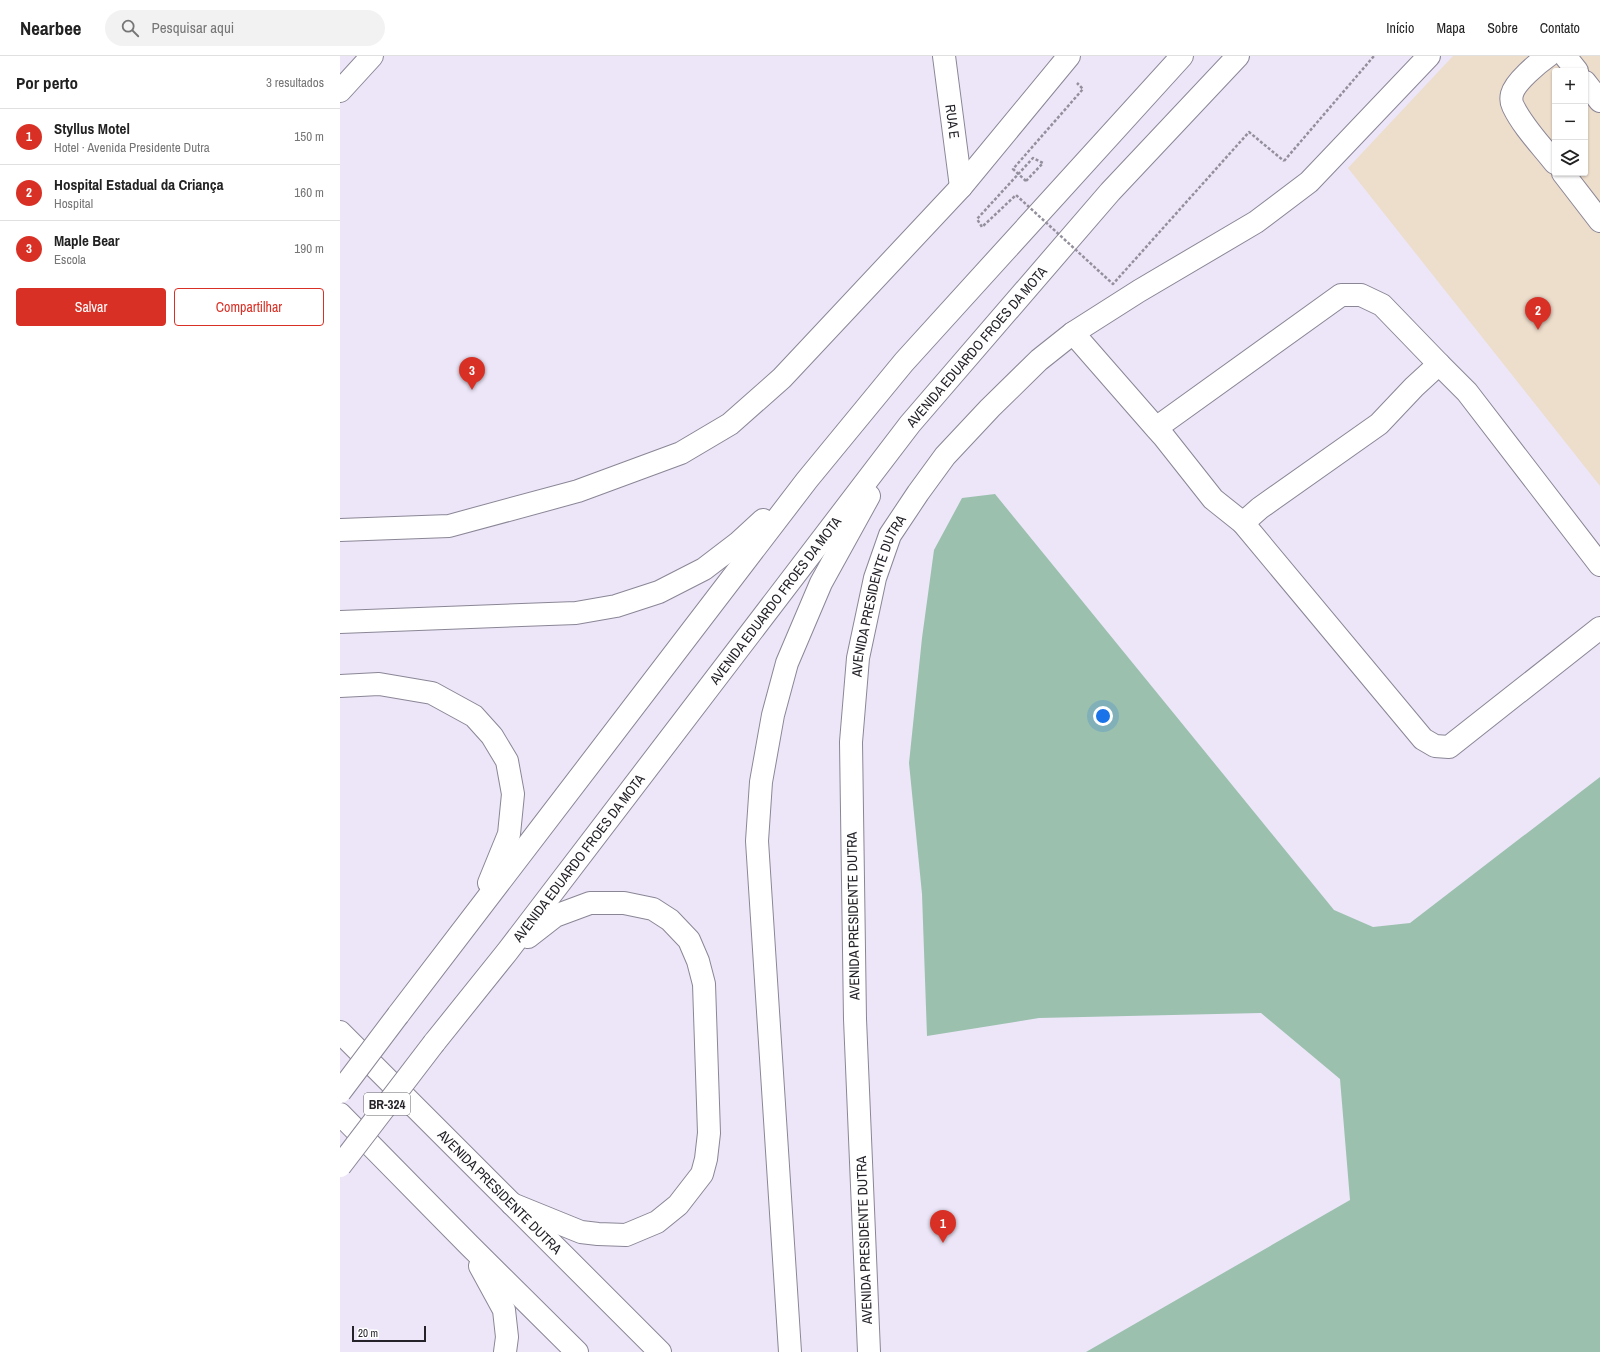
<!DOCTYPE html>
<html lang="pt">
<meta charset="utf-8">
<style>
body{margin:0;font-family:"Archivo Narrow",sans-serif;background:#f2f2f2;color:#222}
.controls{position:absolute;right:12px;top:12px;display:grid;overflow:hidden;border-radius:4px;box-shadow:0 1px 3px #0004}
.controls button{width:36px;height:36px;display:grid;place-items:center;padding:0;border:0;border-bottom:1px solid #e0e0e0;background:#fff;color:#222;font:20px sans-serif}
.scale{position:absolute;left:12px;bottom:10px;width:74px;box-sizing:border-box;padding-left:4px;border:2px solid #252329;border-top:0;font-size:11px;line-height:14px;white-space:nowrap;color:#252329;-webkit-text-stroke:3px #fff;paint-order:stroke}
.you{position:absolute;left:763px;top:660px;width:14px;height:14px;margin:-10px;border:3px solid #fff;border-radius:50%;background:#1a73e8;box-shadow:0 0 0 6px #1a73e833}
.badge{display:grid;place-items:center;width:26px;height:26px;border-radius:50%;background:#d93025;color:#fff;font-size:13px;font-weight:700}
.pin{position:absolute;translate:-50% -33px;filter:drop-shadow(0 1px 2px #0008)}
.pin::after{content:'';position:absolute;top:21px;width:14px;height:12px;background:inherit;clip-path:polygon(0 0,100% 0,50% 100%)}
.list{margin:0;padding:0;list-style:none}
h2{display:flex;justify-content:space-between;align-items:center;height:52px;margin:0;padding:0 16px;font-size:17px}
h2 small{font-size:13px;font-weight:400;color:#767676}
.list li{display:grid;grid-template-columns:26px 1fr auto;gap:12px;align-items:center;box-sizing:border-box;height:56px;padding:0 16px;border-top:1px solid #e0e0e0}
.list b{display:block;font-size:15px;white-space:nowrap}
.list p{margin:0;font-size:13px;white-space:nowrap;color:#767676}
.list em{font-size:13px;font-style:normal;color:#767676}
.actions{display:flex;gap:8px;padding:12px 16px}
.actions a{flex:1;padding:9px 0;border:1px solid #d93025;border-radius:4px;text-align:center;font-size:14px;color:#d93025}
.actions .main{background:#d93025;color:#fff}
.icon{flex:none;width:22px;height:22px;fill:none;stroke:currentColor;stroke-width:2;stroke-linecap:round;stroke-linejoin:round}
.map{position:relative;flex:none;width:1260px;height:1296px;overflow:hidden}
header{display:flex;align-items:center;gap:24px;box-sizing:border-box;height:56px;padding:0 20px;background:#fff;border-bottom:1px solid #e0e0e0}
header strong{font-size:19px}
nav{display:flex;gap:22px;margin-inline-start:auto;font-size:14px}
.search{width:280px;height:36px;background:#f2f2f2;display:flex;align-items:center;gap:10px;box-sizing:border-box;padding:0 14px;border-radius:22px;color:#767676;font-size:15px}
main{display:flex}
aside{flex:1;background:#fff}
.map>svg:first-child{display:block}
.medical{fill:#edddcb;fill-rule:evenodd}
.green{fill:#9bc0ae}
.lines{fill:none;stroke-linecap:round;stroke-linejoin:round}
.minor-casing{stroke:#8b8696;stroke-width:24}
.highway-casing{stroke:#8b8696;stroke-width:24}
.path{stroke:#948f9c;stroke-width:2.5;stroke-dasharray:3 2;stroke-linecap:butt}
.minor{stroke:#fff;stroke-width:22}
.highway{stroke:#fff;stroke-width:22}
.highway-bridge-casing{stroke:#8b8696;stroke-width:24;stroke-linecap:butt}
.path-bridge{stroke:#948f9c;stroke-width:2.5;stroke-dasharray:3 2;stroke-linecap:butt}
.highway-bridge{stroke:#fff;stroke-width:22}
.labels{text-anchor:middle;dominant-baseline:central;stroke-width:4;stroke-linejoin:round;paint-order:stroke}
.shield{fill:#fff;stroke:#666569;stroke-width:1}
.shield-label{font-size:13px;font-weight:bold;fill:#252329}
.street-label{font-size:14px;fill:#252329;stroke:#fff}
</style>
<header>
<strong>Nearbee</strong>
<div class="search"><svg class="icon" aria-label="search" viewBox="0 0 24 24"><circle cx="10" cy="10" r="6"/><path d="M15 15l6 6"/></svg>Pesquisar aqui</div>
<nav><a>Início</a><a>Mapa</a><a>Sobre</a><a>Contato</a></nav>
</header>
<main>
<aside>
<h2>Por perto<small>3 resultados</small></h2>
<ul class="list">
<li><span class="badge">1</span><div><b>Styllus Motel</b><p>Hotel · Avenida Presidente Dutra</p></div><em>150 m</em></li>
<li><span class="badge">2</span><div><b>Hospital Estadual da Criança</b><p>Hospital</p></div><em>160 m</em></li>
<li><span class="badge">3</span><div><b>Maple Bear</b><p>Escola</p></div><em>190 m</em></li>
</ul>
<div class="actions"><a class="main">Salvar</a><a>Compartilhar</a></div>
</aside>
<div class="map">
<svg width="1260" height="1296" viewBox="0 0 1260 1296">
<rect width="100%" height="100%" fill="#ece6f8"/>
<!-- medical -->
<path class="medical" d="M 1113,0 L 1260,0 L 1260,430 L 1008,112 ZM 1215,15 L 1245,15 L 1245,117 L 1215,117 Z"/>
<!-- green -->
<path class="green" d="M 655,438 L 994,854 L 1033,871 L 1070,867 L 1260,721 L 1260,1296 L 746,1296 L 1010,1144 L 1000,1023 L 921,957 L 699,962 L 587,980 L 582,838 L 569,707 L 582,582 L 594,494 L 622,442 Z"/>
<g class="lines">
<!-- minor casing -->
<g class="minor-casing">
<g id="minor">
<path id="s1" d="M 604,0 L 621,131"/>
<path d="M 1208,0 C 1198,7 1175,26 1172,38 C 1171,42 1171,46 1173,50 C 1183,71 1201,89 1215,107"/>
<path d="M 1225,0 L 1237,15"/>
<path d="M 1245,26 L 1260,45"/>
<path d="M 0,35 L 32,0"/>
<path d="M 1223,117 L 1260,165"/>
<path d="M 733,277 L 816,372 L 824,381 L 873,443 L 903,467 L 920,452 L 1039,368 L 1074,331 L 1099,308 L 1042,249 L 1021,239 L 1001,239 L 816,372"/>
<path d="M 1099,308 L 1127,336 L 1260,509"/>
<path d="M 903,467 L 1083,683 L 1095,690 L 1109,691 L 1260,572"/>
<path d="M 0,474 L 109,470 L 238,435 L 341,397 L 390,368 L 442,322 L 621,131 L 729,0"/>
<path id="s2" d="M 529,1296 L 515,963 L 511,686 L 518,602 L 535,522 L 550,479 L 578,437 L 605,400 L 650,352 L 699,304 L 733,277 L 799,235 L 916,166 L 969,126 L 1089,0"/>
</g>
</g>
<!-- highway casing -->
<g class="highway-casing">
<g id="highway">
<path d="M 0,566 L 236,557 L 276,550 L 319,536 L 364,513 L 398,487 L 423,464"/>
<path d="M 0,630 L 39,628 L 92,637 L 134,660 L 152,680 L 167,705 L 173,738 L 169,778 L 149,827"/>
<path d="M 58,959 L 467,424 L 564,306 L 842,0"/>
<path id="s3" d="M 0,976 L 320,1296"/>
<path id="s4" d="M 94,987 L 167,896 L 570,368 L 770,136 L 898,0"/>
<path d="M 0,1058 L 129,1189 L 237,1296"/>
<path d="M 172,1148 L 241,1176 L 258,1178 L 286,1179 L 317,1166 L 338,1149 L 362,1118 L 366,1103 L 369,1077 L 364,928 L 358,905 L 349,884 L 330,864 L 313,853 L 284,847 L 250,847 L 215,860 L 188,881"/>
<path d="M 140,1210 L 164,1254 L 167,1281 L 165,1296"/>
<path d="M 450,1296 L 417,785 L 421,726 L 433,659 L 447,607 L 481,527 L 529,440"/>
</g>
</g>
<!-- path -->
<g class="path">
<path d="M 944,105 L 1034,0"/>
<path d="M 686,125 L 673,113 L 743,33 L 737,27"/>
</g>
<!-- minor -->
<use href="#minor" class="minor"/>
<!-- highway -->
<use href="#highway" class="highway"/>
<!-- highway-bridge casing -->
<g class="highway-bridge-casing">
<g id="highway-bridge">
<path d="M 0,1036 L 58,959"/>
<path d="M 0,1110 L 94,987"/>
</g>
</g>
<!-- path-bridge -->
<path class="path-bridge" d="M 686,125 L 703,107 L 693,102 L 637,163 L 642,171 L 676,139 L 773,228 L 909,76 L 944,105"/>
<!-- highway-bridge -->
<use href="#highway-bridge" class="highway-bridge"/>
</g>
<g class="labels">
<!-- shield labels -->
<rect class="shield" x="24" y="1037" width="46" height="22" rx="3"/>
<g class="shield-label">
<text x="47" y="1048">BR-324</text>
</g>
<!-- street labels -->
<g class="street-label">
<text stroke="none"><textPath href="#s1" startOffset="66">RUA E</textPath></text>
<text stroke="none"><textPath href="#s4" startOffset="883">AVENIDA EDUARDO FROES DA MOTA</textPath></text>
<text stroke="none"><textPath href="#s2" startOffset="760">AVENIDA PRESIDENTE DUTRA</textPath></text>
<text stroke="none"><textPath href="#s4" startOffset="559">AVENIDA EDUARDO FROES DA MOTA</textPath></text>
<text stroke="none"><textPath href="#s4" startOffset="235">AVENIDA EDUARDO FROES DA MOTA</textPath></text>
<text transform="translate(513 860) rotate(-91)">AVENIDA PRESIDENTE DUTRA</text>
<text stroke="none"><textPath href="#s3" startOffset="226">AVENIDA PRESIDENTE DUTRA</textPath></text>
<text transform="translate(524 1184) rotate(-92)">AVENIDA PRESIDENTE DUTRA</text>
</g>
</g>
</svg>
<div class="controls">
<button>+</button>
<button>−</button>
<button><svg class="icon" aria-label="layers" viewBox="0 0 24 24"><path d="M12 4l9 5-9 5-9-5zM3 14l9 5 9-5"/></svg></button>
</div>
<div class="scale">20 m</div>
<div class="you"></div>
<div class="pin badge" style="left:603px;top:1187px">1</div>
<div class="pin badge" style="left:1198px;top:274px">2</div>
<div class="pin badge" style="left:132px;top:334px">3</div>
</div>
</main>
